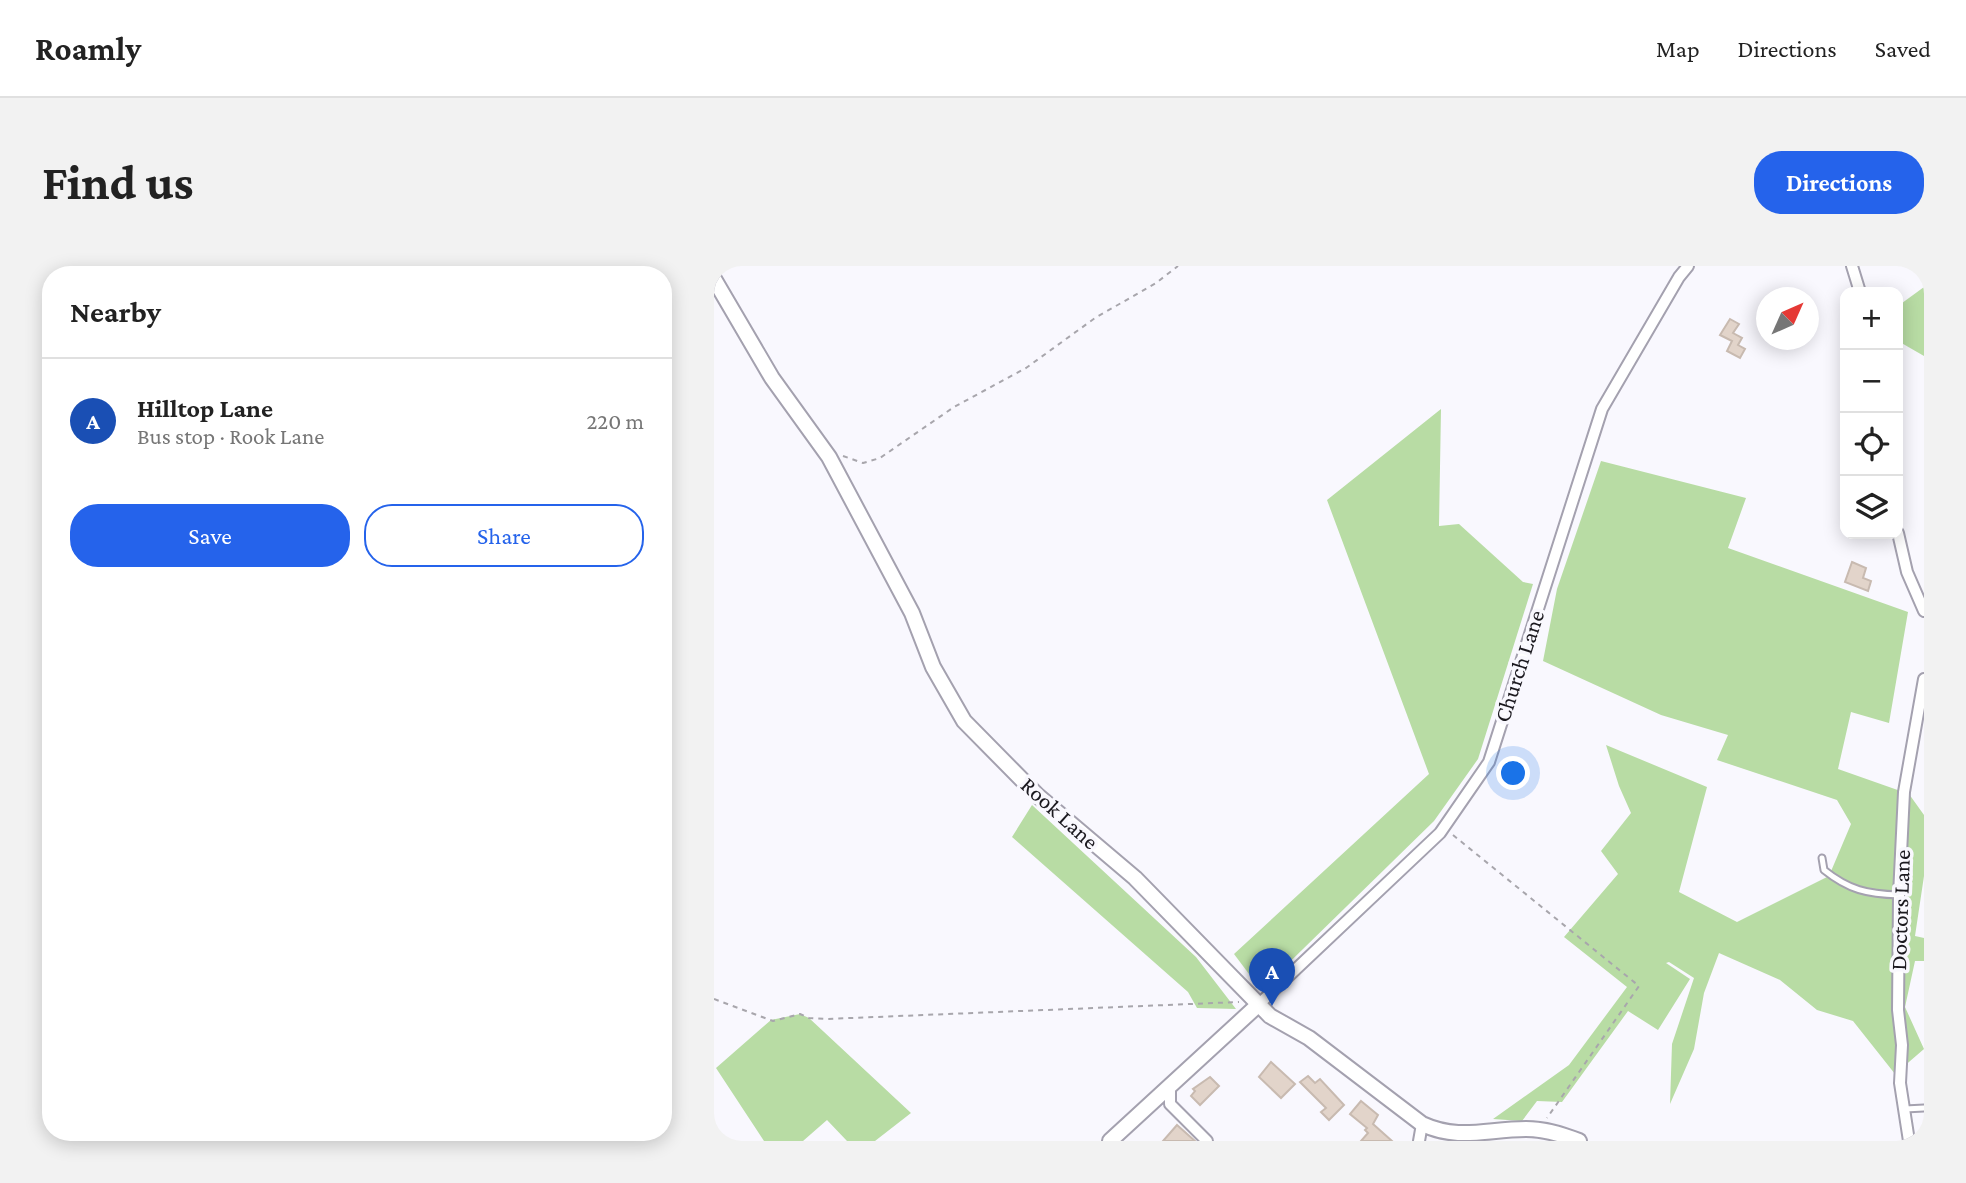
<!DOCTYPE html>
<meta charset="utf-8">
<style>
body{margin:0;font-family:"Crimson Pro",serif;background:#f2f2f2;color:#222}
.controls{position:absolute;right:21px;top:21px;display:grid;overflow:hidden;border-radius:14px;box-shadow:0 4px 18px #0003}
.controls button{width:63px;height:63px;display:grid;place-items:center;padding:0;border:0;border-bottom:2px solid #e0e0e0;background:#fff;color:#222;font:35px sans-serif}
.compass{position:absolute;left:1042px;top:21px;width:63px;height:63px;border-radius:50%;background:#fff;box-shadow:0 4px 18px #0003;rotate:45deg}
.you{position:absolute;left:800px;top:508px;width:24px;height:24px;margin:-18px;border:5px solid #fff;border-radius:50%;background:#1a73e8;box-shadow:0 0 0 10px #1a73e833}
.badge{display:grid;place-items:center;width:46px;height:46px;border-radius:50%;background:#2563eb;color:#fff;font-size:23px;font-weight:700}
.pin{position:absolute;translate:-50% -58px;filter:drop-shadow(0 2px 4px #0008)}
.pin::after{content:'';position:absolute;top:37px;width:24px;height:21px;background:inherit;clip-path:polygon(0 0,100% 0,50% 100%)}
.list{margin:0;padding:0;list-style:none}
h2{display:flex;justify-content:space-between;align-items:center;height:91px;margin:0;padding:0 28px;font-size:30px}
h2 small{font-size:23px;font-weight:400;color:#767676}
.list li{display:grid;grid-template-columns:46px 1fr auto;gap:21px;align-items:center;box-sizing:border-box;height:126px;padding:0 28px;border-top:2px solid #e0e0e0}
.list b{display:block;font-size:26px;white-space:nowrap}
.list p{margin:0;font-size:23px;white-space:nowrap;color:#767676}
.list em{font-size:23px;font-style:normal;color:#767676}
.actions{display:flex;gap:14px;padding:21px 28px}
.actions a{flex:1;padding:16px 0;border:2px solid #2563eb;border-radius:28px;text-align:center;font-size:24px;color:#2563eb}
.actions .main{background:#2563eb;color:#fff}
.icon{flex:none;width:38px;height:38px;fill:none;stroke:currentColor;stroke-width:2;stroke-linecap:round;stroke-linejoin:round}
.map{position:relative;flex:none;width:1210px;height:875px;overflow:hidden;border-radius:28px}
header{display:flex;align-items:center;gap:42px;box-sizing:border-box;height:98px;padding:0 35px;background:#fff;border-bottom:2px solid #e0e0e0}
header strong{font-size:33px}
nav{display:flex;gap:38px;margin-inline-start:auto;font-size:24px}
.intro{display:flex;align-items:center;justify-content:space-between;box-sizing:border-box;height:168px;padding:0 42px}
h1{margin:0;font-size:49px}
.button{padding:18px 32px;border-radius:28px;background:#2563eb;color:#fff;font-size:24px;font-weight:700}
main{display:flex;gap:42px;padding:0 42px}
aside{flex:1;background:#fff;border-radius:28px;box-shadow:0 4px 18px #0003}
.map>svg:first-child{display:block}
.green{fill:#b8dca4}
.building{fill:#e2d4ca;stroke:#c8bab0;stroke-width:2}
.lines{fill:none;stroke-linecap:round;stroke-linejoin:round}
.lane-casing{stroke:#a4a1af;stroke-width:9}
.street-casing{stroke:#a4a1af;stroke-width:14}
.secondary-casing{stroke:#a4a1af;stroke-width:18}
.path{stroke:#a8a6ac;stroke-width:2;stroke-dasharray:5 5;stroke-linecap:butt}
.lane{stroke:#fff;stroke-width:5}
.street{stroke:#fff;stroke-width:10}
.secondary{stroke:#fff;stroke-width:14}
.labels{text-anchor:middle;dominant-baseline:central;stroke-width:7;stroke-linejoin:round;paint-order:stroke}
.street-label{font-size:23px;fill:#1b191f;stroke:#f9f8fe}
</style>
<header>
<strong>Roamly</strong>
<nav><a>Map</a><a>Directions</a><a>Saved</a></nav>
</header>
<div class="intro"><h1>Find us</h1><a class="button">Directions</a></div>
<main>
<aside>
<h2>Nearby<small></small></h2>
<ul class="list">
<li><span class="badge" style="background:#1a4fb4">A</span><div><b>Hilltop Lane</b><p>Bus stop · Rook Lane</p></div><em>220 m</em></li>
</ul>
<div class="actions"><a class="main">Save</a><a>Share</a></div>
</aside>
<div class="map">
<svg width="1210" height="875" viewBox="0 0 1210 875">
<rect width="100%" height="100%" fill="#f9f8fe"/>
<!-- green -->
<g class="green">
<path d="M 1210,21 L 1210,90 L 1184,75 L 1184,40 Z"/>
<path d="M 727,143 L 725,260 L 745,258 L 809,316 L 819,318 L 764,493 L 720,555 L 547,724 L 520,688 L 715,508 L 613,234 Z"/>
<path d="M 887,195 L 1032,232 L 1014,282 L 1194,346 L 1175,457 L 1137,446 L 1124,503 L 1195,528 L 1210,549 L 1210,610 L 1201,670 L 1210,672 L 1210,695 L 1201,695 L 1191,741 L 1210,783 L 1181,808 L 1139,755 L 1103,744 L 1066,714 L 1005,687 L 990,727 L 980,783 L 956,838 L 958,778 L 980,712 L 955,696 L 952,697 L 976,713 L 944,764 L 914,745 L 848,836 L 823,835 L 808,855 L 779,853 L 855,799 L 913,721 L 850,671 L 904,608 L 887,585 L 917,547 L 905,520 L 892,479 L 993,521 L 965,626 L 1023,656 L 1115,610 L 1137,558 L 1123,534 L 1003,494 L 1014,469 L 947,449 L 829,395 L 843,323 Z"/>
<path d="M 318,539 L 482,691 L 522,743 L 483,742 L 474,726 L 298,571 Z"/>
<path d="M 86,748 L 95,752 L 197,847 L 161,875 L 133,875 L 113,854 L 89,875 L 50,875 L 2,802 L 57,754 Z"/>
</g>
<!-- building -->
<g class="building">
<path d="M 1016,53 L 1025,58 L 1019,67 L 1028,72 L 1024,79 L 1031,83 L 1026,92 L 1013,85 L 1018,75 L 1006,69 Z"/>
<path d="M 1138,296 L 1152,302 L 1149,312 L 1157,315 L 1154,325 L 1131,316 Z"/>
<path d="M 557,796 L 581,818 L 567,832 L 545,811 Z"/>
<path d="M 594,810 L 601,817 L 606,813 L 630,839 L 615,854 L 607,846 L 612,842 L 586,816 Z"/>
<path d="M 496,811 L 505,820 L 486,839 L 477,830 L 481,825 L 479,823 Z"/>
<path d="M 647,835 L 664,849 L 659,858 L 678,875 L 647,875 L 654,867 L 651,864 L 653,862 L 636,848 Z"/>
<path d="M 463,859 L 481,875 L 449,875 Z"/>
</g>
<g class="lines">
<!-- lane casing -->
<g class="lane-casing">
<g id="lane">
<path d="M 1108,592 L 1110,604 C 1135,624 1153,628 1185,629"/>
<path d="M 1191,843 L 1210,842"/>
</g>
</g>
<!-- street casing -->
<g class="street-casing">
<g id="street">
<path d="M 1138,0 L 1146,26"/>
<path d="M 1184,267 L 1193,306 L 1210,345"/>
<path d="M 544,739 L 726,567 L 775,496 L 888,143 L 965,11 L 974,0"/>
<path d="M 456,819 L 456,838 L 493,875"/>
<path d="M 705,875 L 708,858"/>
<path d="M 1195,875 L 1186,817 L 1188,779 L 1184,744 L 1185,629 L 1190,526 L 1210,413"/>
</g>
</g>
<!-- secondary casing -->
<g class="secondary-casing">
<g id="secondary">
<path d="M 0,13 L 58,112 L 115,191 L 198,347 L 219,401 L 250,455 L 323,529 L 421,612 L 556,750 L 595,772 L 708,858 C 745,875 773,863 812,863 C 831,863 847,868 865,875"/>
<path d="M 396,875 L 544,739"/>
</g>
</g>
<!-- path -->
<g class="path">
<path d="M 129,190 L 149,197 L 166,192 L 240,141 L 312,102 L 381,52 L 442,17 L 464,0"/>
<path d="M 739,569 L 925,720 L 833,852"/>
<path d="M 0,733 L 59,755 L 86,748 L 95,752 L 113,753 L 525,736"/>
</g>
<!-- lane -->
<use href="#lane" class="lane"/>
<!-- street -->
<use href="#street" class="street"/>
<!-- secondary -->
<use href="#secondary" class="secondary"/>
</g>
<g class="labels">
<!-- street labels -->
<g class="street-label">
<text transform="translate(805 400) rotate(-72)">Church Lane</text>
<text transform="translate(346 547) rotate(42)">Rook Lane</text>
<text transform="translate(1186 644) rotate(-88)">Doctors Lane</text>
</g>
</g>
</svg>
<div class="controls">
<button>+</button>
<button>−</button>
<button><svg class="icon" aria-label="locate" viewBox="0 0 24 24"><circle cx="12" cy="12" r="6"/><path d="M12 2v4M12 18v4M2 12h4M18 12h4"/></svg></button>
<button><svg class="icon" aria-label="layers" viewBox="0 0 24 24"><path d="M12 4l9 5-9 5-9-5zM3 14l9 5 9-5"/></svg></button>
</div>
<svg class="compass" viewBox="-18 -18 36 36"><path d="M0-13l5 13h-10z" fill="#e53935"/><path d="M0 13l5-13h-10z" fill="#767676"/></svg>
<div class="you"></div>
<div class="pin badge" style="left:558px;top:740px;background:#1a4fb4">A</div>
</div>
</main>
